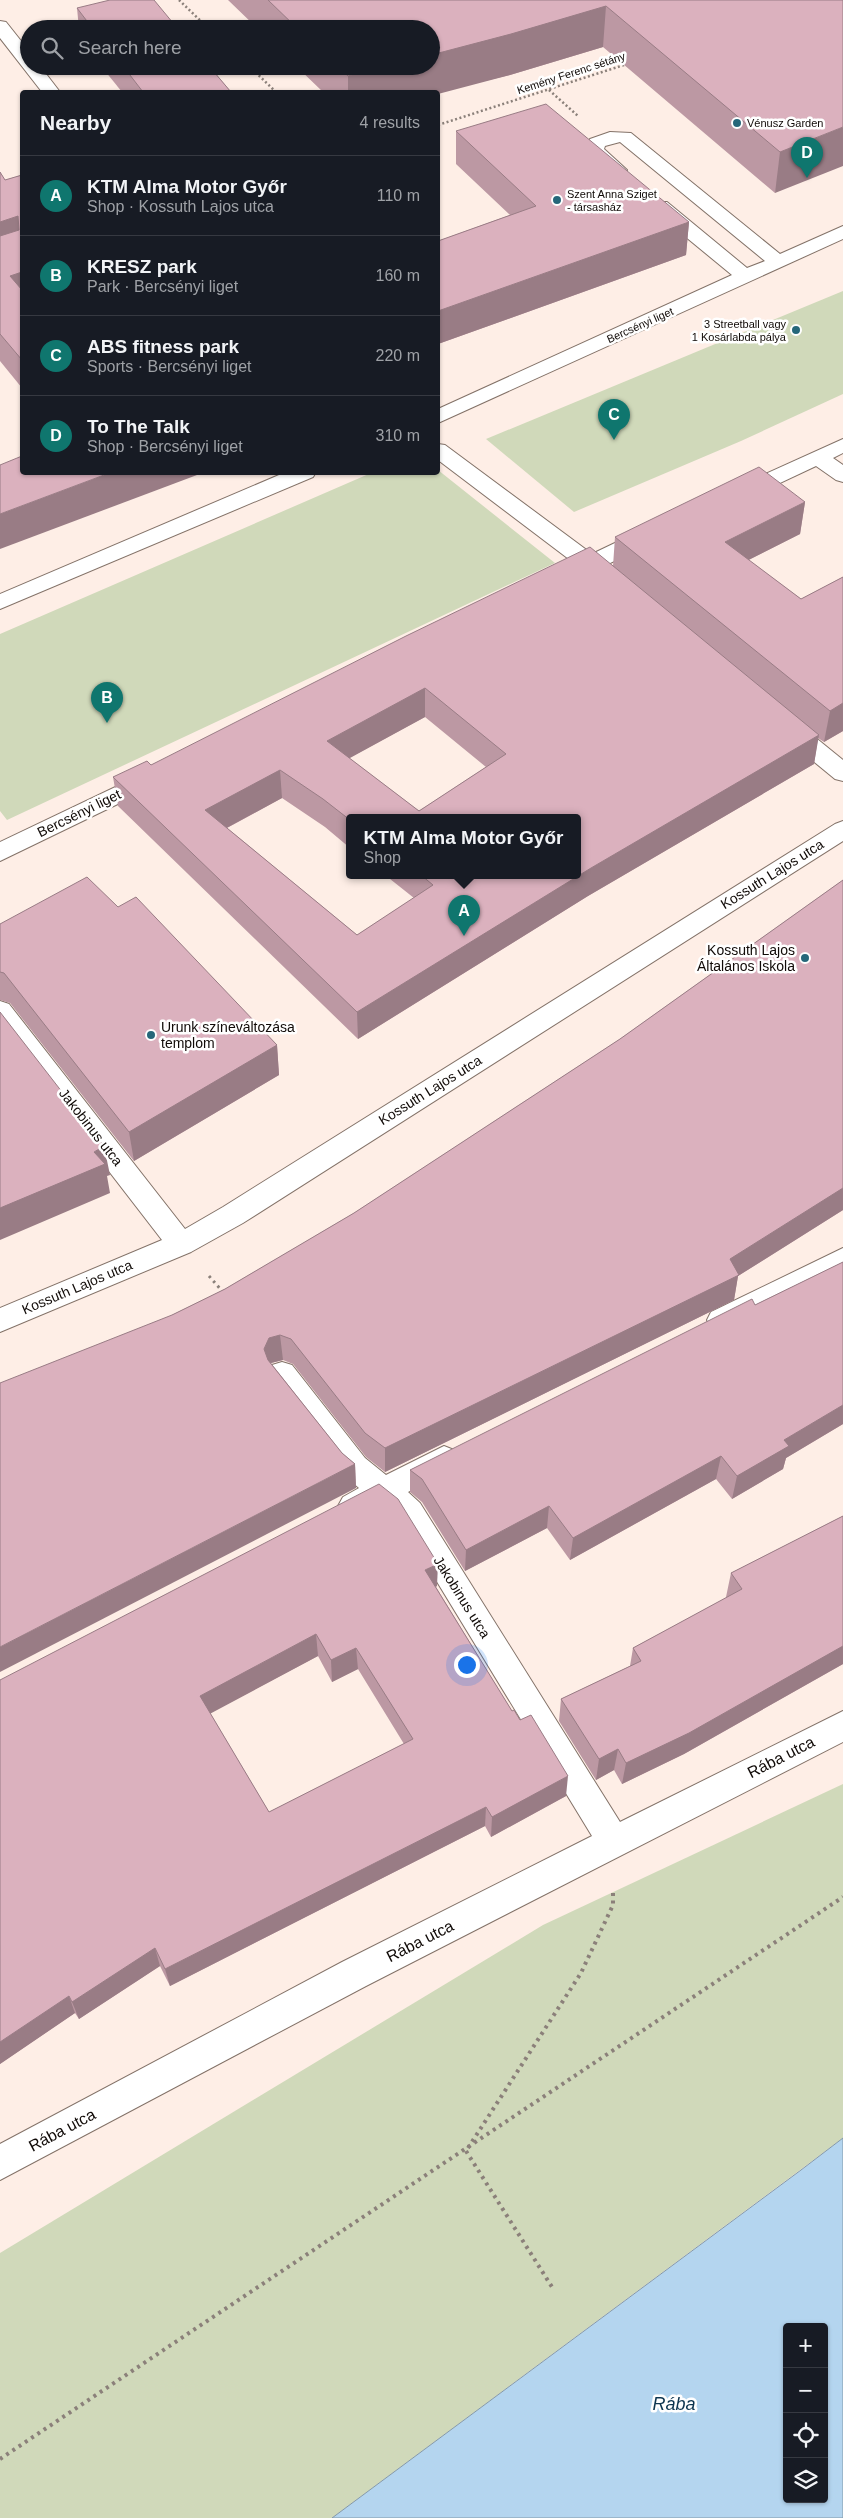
<!DOCTYPE html>
<meta charset="utf-8">
<style>
body{margin:0;font-family:Arial,sans-serif;background:#20242c;color:#f1f3f6}
.controls{position:absolute;right:15px;bottom:15px;display:grid;overflow:hidden;border-radius:5px;box-shadow:0 1px 4px #0004}
.controls button{width:45px;height:45px;display:grid;place-items:center;padding:0;border:0;border-bottom:1px solid #363941;background:#171b24;color:#f1f3f6;font:25px sans-serif}
.you{position:absolute;left:466px;top:1664px;width:18px;height:18px;margin:-12px;border:4px solid #fff;border-radius:50%;background:#1a73e8;box-shadow:0 0 0 8px #1a73e833}
.badge{display:grid;place-items:center;width:32px;height:32px;border-radius:50%;background:#0f766e;color:#fff;font-size:16px;font-weight:700}
.pin{position:absolute;translate:-50% -41px;filter:drop-shadow(0 1px 2px #0008)}
.pin::after{content:'';position:absolute;top:26px;width:18px;height:15px;background:inherit;clip-path:polygon(0 0,100% 0,50% 100%)}
.popup{position:absolute;left:346px;top:814px;width:235px;height:65px;box-sizing:border-box;display:grid;place-content:center;border-radius:5px;background:#171b24;filter:drop-shadow(0 1px 4px #0005);font-size:16px;white-space:nowrap;color:#9ea1a6}
.popup b{font-size:19px;color:#f1f3f6}
.popup::after{content:'';position:absolute;left:50%;top:100%;margin-left:-10px;border:10px solid transparent;border-top-color:#171b24}
.list{margin:0;padding:0;list-style:none}
h2{display:flex;justify-content:space-between;align-items:center;height:65px;margin:0;padding:0 20px;font-size:21px}
h2 small{font-size:16px;font-weight:400;color:#9ea1a6}
.list li{display:grid;grid-template-columns:32px 1fr auto;gap:15px;align-items:center;box-sizing:border-box;height:80px;padding:0 20px;border-top:1px solid #363941}
.list b{display:block;font-size:19px;white-space:nowrap}
.list p{margin:0;font-size:16px;white-space:nowrap;color:#9ea1a6}
.list em{font-size:16px;font-style:normal;color:#9ea1a6}
.icon{flex:none;width:28px;height:28px;fill:none;stroke:currentColor;stroke-width:2;stroke-linecap:round;stroke-linejoin:round}
.map{position:relative;flex:none;width:843px;height:2518px;overflow:hidden}
.search{position:absolute;background:#171b24;box-shadow:0 1px 4px #0004;left:20px;top:20px;width:420px;height:55px;display:flex;align-items:center;gap:12px;box-sizing:border-box;padding:0 18px;border-radius:28px;color:#9ea1a6;font-size:19px}
.panel{position:absolute;background:#171b24;box-shadow:0 1px 4px #0004;left:20px;top:90px;width:420px;height:385px;border-radius:5px}
.map>svg:first-child{display:block}
.green{fill:#d0d9ba}
.water{fill:#b4d5ef;stroke:#8398a9;fill-rule:evenodd}
.lines{fill:none;stroke-linecap:round;stroke-linejoin:round}
.minor-casing{stroke:#837268;stroke-width:2}
.path-far2{stroke:#8b807a;stroke-width:2.5;stroke-dasharray:2 2.5;stroke-linecap:butt}
.path-far1{stroke:#8b807a;stroke-width:3;stroke-dasharray:2.5 4;stroke-linecap:butt}
.path{stroke:#8b807a;stroke-width:4;stroke-dasharray:3 4.5;stroke-linecap:butt}
.minor{fill:#fff;fill-rule:evenodd}
.wall{fill:#bc98a3;fill-rule:evenodd}
.shaded-wall{fill:#997c85}
.building{fill:#dbb1be;stroke:#997c85;fill-rule:evenodd}
.poi-dot{fill:#25677a;stroke:#fff;stroke-width:2}
.labels{text-anchor:middle;dominant-baseline:central;stroke-width:5;stroke-linejoin:round;paint-order:stroke}
.far-street-label{font-size:11px;fill:#100a07;stroke:#fff}
.far-poi-label{font-size:11px;fill:#100a07;stroke:#fff;text-anchor:start}
.street-label{font-size:14px;fill:#100a07;stroke:#fff}
.poi-label{font-size:14px;fill:#100a07;stroke:#fff;text-anchor:end}
.near-street-label{font-size:16px;fill:#100a07;stroke:#fff}
.near-water-label{font-size:18px;font-style:italic;fill:#0d3550;stroke:#fff}
</style>
<div class="map">
<svg width="843" height="2518" viewBox="0 0 843 2518">
<rect width="100%" height="100%" fill="#feeee6"/>
<!-- green -->
<g class="green">
<path d="M 843,291 L 843,394 L 741,441 L 574,512 L 486,439 Z"/>
<path d="M 438,470 L 555,563 L 7,820 L 0,811 L 0,634 L 371,473 L 438,472 Z"/>
<path d="M 843,1784 L 843,2138 L 332,2518 L 0,2518 L 0,2253 L 543,1925 Z"/>
</g>
<!-- water -->
<path class="water" d="M 843,2138 L 843,2518 L 332,2518 L 801,2170 ZM 787,2327 L 824,2327 L 824,2499 L 787,2499 Z"/>
<g class="lines">
<!-- minor casing -->
<g class="minor-casing">
<g id="minor">
<path d="M 0,21 L 6,22 L 29,51 L 29,66 L 40,66 L 60,92 L 42,92 L 0,38 Z"/>
<path d="M 610,132 L 631,133 L 780,254 L 843,226 L 843,239 L 438,423 L 438,409 L 732,275 L 653,210 L 651,206 L 653,202 L 667,202 L 747,268 L 765,261 L 620,142 L 605,146 L 604,149 L 627,170 L 625,174 L 611,174 L 588,155 L 586,151 L 590,139 Z"/>
<path d="M 843,439 L 843,453 L 833,458 L 843,465 L 843,482 L 836,480 L 816,466 L 746,499 L 739,501 L 732,499 L 728,494 L 732,489 Z"/>
<path d="M 438,444 L 445,445 L 592,554 L 640,531 L 648,529 L 656,531 L 659,536 L 656,541 L 606,565 L 613,573 L 610,578 L 602,580 L 588,573 L 569,581 L 561,579 L 558,574 L 561,569 L 574,563 L 438,460 Z"/>
<path d="M 286,472 L 316,472 L 313,477 L 0,609 L 0,594 Z"/>
<path d="M 787,719 L 795,721 L 843,760 L 843,781 L 835,779 L 779,733 L 775,727 L 779,721 Z"/>
<path d="M 149,771 L 157,773 L 161,779 L 157,785 L 0,861 L 0,842 Z"/>
<path d="M 843,821 L 843,841 L 243,1223 L 191,1252 L 0,1332 L 0,1308 L 162,1240 L 0,1030 L 0,1001 L 9,1004 L 185,1229 L 223,1207 L 835,824 Z"/>
<path d="M 843,1248 L 843,1272 L 731,1328 L 721,1332 L 711,1328 L 707,1320 L 711,1312 Z"/>
<path d="M 282,1362 L 292,1365 L 365,1458 L 386,1475 L 444,1446 L 454,1450 L 459,1459 L 454,1468 L 408,1492 L 420,1503 L 620,1822 L 843,1711 L 843,1742 L 366,1986 L 0,2180 L 0,2144 L 342,1962 L 592,1836 L 400,1521 L 381,1506 L 353,1519 L 343,1515 L 338,1506 L 343,1497 L 359,1488 L 345,1476 L 272,1383 L 268,1374 L 272,1365 Z"/>
</g>
</g>
<!-- path-far2 -->
<g class="path-far2">
<path d="M 179,0 L 209,29"/>
<path d="M 249,66 L 276,92"/>
<path d="M 549,90 L 578,116"/>
<path d="M 438,125 L 627,64"/>
</g>
<!-- path-far1 -->
<path class="path-far1" d="M 209,1276 L 223,1292"/>
<!-- path -->
<g class="path">
<path d="M 468,2148 L 581,1973 L 613,1905 L 613,1892"/>
<path d="M 466,2151 L 552,2287"/>
<path d="M 0,2459 L 843,1897"/>
</g>
<!-- minor -->
<use href="#minor" class="minor"/>
</g>
<!-- wall -->
<g class="wall">
<path d="M 228,0 L 843,0 L 775,193 L 603,47 L 510,75 L 438,92 L 323,92 L 296,66 L 431,66 L 431,29 L 258,29 Z"/>
<path d="M 77,8 L 178,29 L 79,29 Z"/>
<path d="M 101,66 L 209,66 L 231,92 L 122,92 Z"/>
<path d="M 456,131 L 689,222 L 686,255 L 438,344 L 438,241 L 510,215 L 456,164 Z"/>
<path d="M 0,172 L 5,180 L 22,175 L 22,388 L 0,361 Z"/>
<path d="M 805,502 L 800,534 L 748,560 L 801,599 L 843,577 L 843,731 L 824,742 L 818,738 L 814,764 L 588,896 L 358,1039 L 118,806 L 113,777 L 151,765 L 613,566 L 615,537 ZM 425,717 L 486,767 L 419,811 L 349,758 ZM 282,798 L 325,827 L 350,848 L 350,817 L 578,875 L 385,875 L 414,898 L 357,935 L 227,828 Z"/>
<path d="M 843,880 L 843,1210 L 738,1276 L 734,1300 L 385,1472 L 366,1457 L 293,1364 L 283,1360 L 271,1363 L 342,1453 L 355,1464 L 356,1488 L 172,1315 L 225,1289 L 354,1213 L 620,1039 Z"/>
<path d="M 118,907 L 277,1045 L 279,1075 L 134,1161 L 10,1003 L 0,1000 L 0,924 Z"/>
<path d="M 843,1262 L 843,1424 L 786,1458 L 783,1469 L 732,1499 L 716,1479 L 570,1560 L 547,1528 L 465,1571 L 422,1502 L 410,1492 L 410,1470 L 755,1305 Z"/>
<path d="M 843,1516 L 843,1664 L 684,1754 L 622,1784 L 614,1770 L 596,1780 L 559,1721 L 561,1699 L 630,1666 L 633,1648 L 726,1598 L 726,1597 L 731,1573 Z"/>
<path d="M 437,1586 L 436,1587 L 512,1711 L 566,1796 L 491,1837 L 485,1826 L 170,1986 L 160,1966 L 79,2019 L 75,2013 L 0,2064 L 0,1680 ZM 318,1656 L 332,1682 L 358,1669 L 404,1744 L 269,1812 L 210,1713 Z"/>
</g>
<!-- shaded-wall -->
<g class="shaded-wall">
<path d="M 606,6 L 603,47 L 510,75 L 438,94 L 438,92 L 348,92 L 348,76 L 387,66 L 431,66 L 431,55 Z"/>
<path d="M 843,127 L 843,166 L 775,193 L 780,152 Z"/>
<path d="M 18,216 L 22,245 L 0,256 L 0,222 Z"/>
<path d="M 689,222 L 686,255 L 438,344 L 438,311 Z"/>
<path d="M 22,272 L 22,307 L 10,276 Z"/>
<path d="M 112,472 L 205,472 L 0,549 L 0,514 Z"/>
<path d="M 805,502 L 800,534 L 721,574 L 725,542 Z"/>
<path d="M 425,688 L 425,717 L 328,770 L 327,741 Z"/>
<path d="M 843,703 L 843,731 L 824,742 L 830,711 Z"/>
<path d="M 819,735 L 814,764 L 588,896 L 358,1039 L 357,1012 L 591,868 Z"/>
<path d="M 280,770 L 282,798 L 208,838 L 205,810 Z"/>
<path d="M 277,1045 L 279,1075 L 134,1161 L 129,1132 Z"/>
<path d="M 104,1146 L 110,1175 L 107,1176 L 110,1193 L 0,1240 L 0,1208 Z"/>
<path d="M 843,1188 L 843,1210 L 738,1276 L 734,1300 L 385,1472 L 385,1448 Z"/>
<path d="M 280,1335 L 283,1360 L 271,1363 L 266,1373 L 264,1349 L 269,1338 Z"/>
<path d="M 843,1405 L 843,1424 L 786,1458 L 783,1469 L 732,1499 L 737,1476 L 784,1440 Z"/>
<path d="M 721,1456 L 716,1479 L 570,1560 L 573,1538 Z"/>
<path d="M 355,1464 L 356,1488 L 0,1672 L 0,1647 Z"/>
<path d="M 549,1506 L 547,1528 L 465,1571 L 466,1550 Z"/>
<path d="M 438,1564 L 437,1586 L 425,1592 L 425,1570 Z"/>
<path d="M 316,1634 L 318,1656 L 204,1717 L 200,1696 Z"/>
<path d="M 843,1646 L 843,1664 L 684,1754 L 622,1784 L 626,1763 Z"/>
<path d="M 356,1648 L 358,1669 L 332,1682 L 331,1660 Z"/>
<path d="M 618,1749 L 614,1770 L 596,1780 L 599,1759 Z"/>
<path d="M 568,1776 L 566,1796 L 491,1837 L 492,1817 Z"/>
<path d="M 486,1807 L 485,1826 L 170,1986 L 165,1969 Z"/>
<path d="M 155,1948 L 160,1966 L 79,2019 L 72,2002 Z"/>
<path d="M 69,1996 L 75,2013 L 0,2064 L 0,2042 Z"/>
</g>
<!-- building -->
<g class="building">
<path d="M 110,0 L 154,0 L 178,29 L 93,29 L 77,8 Z"/>
<path d="M 268,0 L 843,0 L 843,127 L 780,152 L 606,6 L 511,34 L 431,55 L 431,29 L 298,29 Z"/>
<path d="M 123,66 L 209,66 L 231,92 L 143,92 Z"/>
<path d="M 337,66 L 387,66 L 348,76 Z"/>
<path d="M 546,104 L 689,222 L 438,311 L 438,241 L 536,206 L 456,131 Z"/>
<path d="M 0,172 L 5,180 L 22,175 L 22,272 L 10,276 L 22,290 L 22,360 L 0,334 L 0,236 L 19,230 L 18,216 L 0,222 Z"/>
<path d="M 22,456 L 22,472 L 112,472 L 0,514 L 0,465 Z"/>
<path d="M 759,467 L 805,502 L 725,542 L 801,599 L 843,577 L 843,703 L 830,711 L 615,537 Z"/>
<path d="M 590,547 L 819,735 L 591,868 L 357,1012 L 113,777 L 147,761 L 151,765 L 406,636 ZM 425,688 L 506,754 L 419,811 L 327,741 ZM 280,770 L 323,799 L 350,820 L 350,817 L 578,817 L 578,875 L 421,875 L 433,885 L 357,935 L 205,810 Z"/>
<path d="M 87,877 L 118,907 L 136,897 L 277,1045 L 129,1132 L 4,973 L 0,972 L 0,924 Z"/>
<path d="M 843,880 L 843,1188 L 730,1259 L 739,1275 L 385,1448 L 365,1433 L 291,1339 L 280,1335 L 269,1338 L 264,1349 L 268,1360 L 342,1453 L 355,1464 L 0,1647 L 0,1383 L 172,1315 L 225,1289 L 354,1213 L 620,1039 Z"/>
<path d="M 0,1012 L 104,1146 L 94,1152 L 105,1164 L 0,1208 Z"/>
<path d="M 843,1262 L 843,1405 L 784,1440 L 789,1446 L 737,1476 L 721,1456 L 573,1538 L 549,1506 L 466,1550 L 422,1479 L 410,1470 L 752,1299 L 755,1305 Z"/>
<path d="M 379,1484 L 398,1499 L 438,1564 L 425,1570 L 512,1711 L 514,1710 L 520,1720 L 531,1715 L 568,1776 L 492,1817 L 486,1807 L 165,1969 L 155,1948 L 72,2002 L 69,1996 L 0,2042 L 0,1680 ZM 316,1634 L 331,1660 L 356,1648 L 413,1739 L 269,1812 L 200,1696 Z"/>
<path d="M 843,1516 L 843,1646 L 689,1733 L 626,1763 L 618,1749 L 599,1759 L 561,1699 L 641,1661 L 633,1648 L 742,1589 L 731,1573 Z"/>
</g>
<!-- markers -->
<g class="poi-dot">
<circle cx="737" cy="123" r="5"/>
<circle cx="557" cy="200" r="5"/>
<circle cx="796" cy="330" r="5"/>
<circle cx="805" cy="958" r="5"/>
<circle cx="151" cy="1035" r="5"/>
</g>
<g class="labels">
<!-- far-street labels -->
<g class="far-street-label">
<text transform="translate(571 73) rotate(-18)">Kemény Ferenc sétány</text>
<text transform="translate(640 325) rotate(-24)">Bercsényi liget</text>
</g>
<!-- far-poi labels -->
<g class="far-poi-label">
<text x="747" y="123">Vénusz Garden</text>
<text x="567" y="194">Szent Anna Sziget<tspan x="567" dy="13">- társasház</tspan></text>
<text x="786" y="324" text-anchor="end">3 Streetball vagy<tspan x="786" dy="13">1 Kosárlabda pálya</tspan></text>
</g>
<!-- street labels -->
<g class="street-label">
<text transform="translate(79 813) rotate(-26)">Bercsényi liget</text>
<text transform="translate(772 874) rotate(-32)">Kossuth Lajos utca</text>
<text transform="translate(430 1090) rotate(-32)">Kossuth Lajos utca</text>
<text transform="translate(91 1127) rotate(52)">Jakobinus utca</text>
<text transform="translate(77 1287) rotate(-23)">Kossuth Lajos utca</text>
<text transform="translate(462 1597) rotate(58)">Jakobinus utca</text>
</g>
<!-- poi labels -->
<g class="poi-label">
<text x="795" y="950">Kossuth Lajos<tspan x="795" dy="16">Általános Iskola</tspan></text>
<text x="161" y="1027" text-anchor="start">Urunk színeváltozása<tspan x="161" dy="16">templom</tspan></text>
</g>
<!-- near-street labels -->
<g class="near-street-label">
<text transform="translate(781 1757) rotate(-27)">Rába utca</text>
<text transform="translate(420 1941) rotate(-27)">Rába utca</text>
<text transform="translate(62 2130) rotate(-28)">Rába utca</text>
</g>
<!-- near-water labels -->
<g class="near-water-label">
<text x="674" y="2404">Rába</text>
</g>
</g>
</svg>
<div class="controls">
<button>+</button>
<button>−</button>
<button><svg class="icon" aria-label="locate" viewBox="0 0 24 24"><circle cx="12" cy="12" r="6"/><path d="M12 2v4M12 18v4M2 12h4M18 12h4"/></svg></button>
<button><svg class="icon" aria-label="layers" viewBox="0 0 24 24"><path d="M12 4l9 5-9 5-9-5zM3 14l9 5 9-5"/></svg></button>
</div>
<div class="you"></div>
<div class="pin badge" style="left:464px;top:936px">A</div>
<div class="popup"><b>KTM Alma Motor Győr</b>Shop</div>
<div class="pin badge" style="left:107px;top:723px">B</div>
<div class="pin badge" style="left:614px;top:440px">C</div>
<div class="pin badge" style="left:807px;top:178px">D</div>
<div class="search"><svg class="icon" aria-label="search" viewBox="0 0 24 24"><circle cx="10" cy="10" r="6"/><path d="M15 15l6 6"/></svg>Search here</div>
<section class="panel">
<h2>Nearby<small>4 results</small></h2>
<ul class="list">
<li><span class="badge">A</span><div><b>KTM Alma Motor Győr</b><p>Shop · Kossuth Lajos utca</p></div><em>110 m</em></li>
<li><span class="badge">B</span><div><b>KRESZ park</b><p>Park · Bercsényi liget</p></div><em>160 m</em></li>
<li><span class="badge">C</span><div><b>ABS fitness park</b><p>Sports · Bercsényi liget</p></div><em>220 m</em></li>
<li><span class="badge">D</span><div><b>To The Talk</b><p>Shop · Bercsényi liget</p></div><em>310 m</em></li>
</ul>
</section>
</div>
